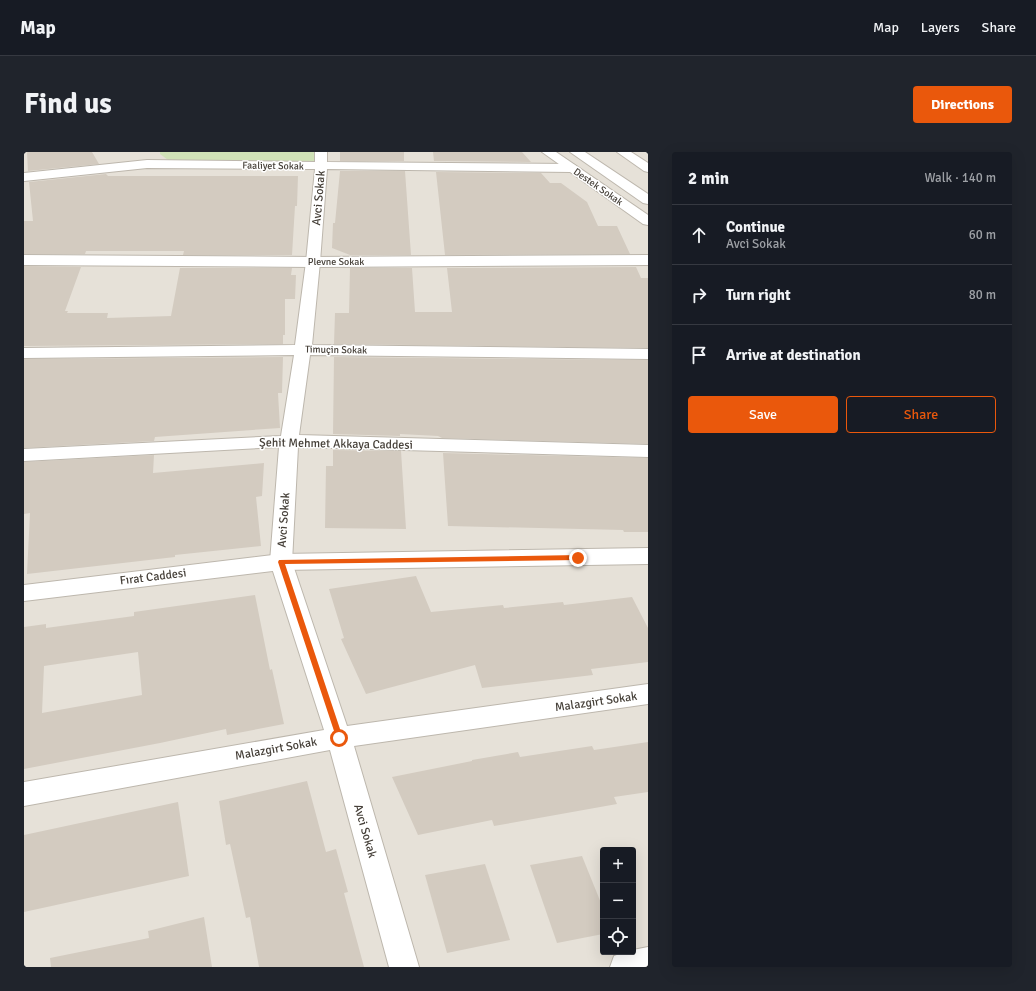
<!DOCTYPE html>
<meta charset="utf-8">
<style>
body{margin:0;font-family:Signika,sans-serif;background:#20242c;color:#f1f3f6}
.controls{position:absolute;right:12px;bottom:12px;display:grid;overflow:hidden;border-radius:4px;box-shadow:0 4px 16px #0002}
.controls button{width:36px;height:36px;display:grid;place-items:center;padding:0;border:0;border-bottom:1px solid #363941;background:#171b24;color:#f1f3f6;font:20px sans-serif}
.stop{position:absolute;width:12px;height:12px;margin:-9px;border:3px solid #ea580c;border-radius:50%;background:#fff}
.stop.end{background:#ea580c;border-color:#fff;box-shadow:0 1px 4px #0008}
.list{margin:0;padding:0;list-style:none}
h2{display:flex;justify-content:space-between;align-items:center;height:52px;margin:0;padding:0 16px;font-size:17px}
h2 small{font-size:13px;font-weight:400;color:#9ea1a6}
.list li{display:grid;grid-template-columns:26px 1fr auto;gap:12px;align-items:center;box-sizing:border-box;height:60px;padding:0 16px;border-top:1px solid #363941}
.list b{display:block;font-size:15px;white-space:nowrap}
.list p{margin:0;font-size:13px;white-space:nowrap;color:#9ea1a6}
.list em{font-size:13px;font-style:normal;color:#9ea1a6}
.actions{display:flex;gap:8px;padding:12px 16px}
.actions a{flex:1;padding:9px 0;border:1px solid #ea580c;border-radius:4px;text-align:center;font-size:14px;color:#ea580c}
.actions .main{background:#ea580c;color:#fff}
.icon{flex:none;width:22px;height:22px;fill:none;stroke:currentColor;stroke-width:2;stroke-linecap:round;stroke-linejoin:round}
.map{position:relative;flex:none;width:624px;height:815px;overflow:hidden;border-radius:4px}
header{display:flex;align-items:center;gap:24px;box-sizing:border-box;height:56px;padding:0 20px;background:#171b24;border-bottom:1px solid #363941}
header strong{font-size:19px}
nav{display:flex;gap:22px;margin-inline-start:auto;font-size:14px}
.intro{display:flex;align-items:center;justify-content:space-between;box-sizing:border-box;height:96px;padding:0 24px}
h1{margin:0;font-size:28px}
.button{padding:10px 18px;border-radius:4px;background:#ea580c;color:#fff;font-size:14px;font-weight:700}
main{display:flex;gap:24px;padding:0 24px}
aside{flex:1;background:#171b24;border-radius:4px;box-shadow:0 4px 16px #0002}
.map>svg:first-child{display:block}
.residential{fill:#e6e1d8;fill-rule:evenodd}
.green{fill:#d0e2b7}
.building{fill:#d3cbc0;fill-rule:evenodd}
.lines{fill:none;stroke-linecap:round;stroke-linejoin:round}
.minor-casing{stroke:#bdb7ad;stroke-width:2}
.tertiary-casing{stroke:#bdb7ad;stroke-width:2}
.minor{fill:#fff;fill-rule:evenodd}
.tertiary{fill:#fff;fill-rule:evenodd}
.route{fill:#ea580c}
.labels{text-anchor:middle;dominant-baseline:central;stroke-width:3;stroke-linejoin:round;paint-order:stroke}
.far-street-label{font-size:10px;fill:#464039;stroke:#fff}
.street-label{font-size:12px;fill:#464039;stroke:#fff}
</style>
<header>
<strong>Map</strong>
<nav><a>Map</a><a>Layers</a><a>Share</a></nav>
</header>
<div class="intro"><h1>Find us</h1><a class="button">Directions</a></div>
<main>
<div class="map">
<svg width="624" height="815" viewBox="0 0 624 815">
<rect width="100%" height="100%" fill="#f3f0ea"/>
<!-- residential -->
<path class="residential" d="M 0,0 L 624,0 L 624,815 L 0,815 ZM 579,698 L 609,698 L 609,800 L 579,800 Z"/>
<!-- green -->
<path class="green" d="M 136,0 L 289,0 L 297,1 L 296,14 L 144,8 L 136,2 Z"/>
<!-- building -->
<g class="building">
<path d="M 3,0 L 68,0 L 75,12 L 4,19 Z"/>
<rect x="316" y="0" width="64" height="9"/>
<path d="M 409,0 L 498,0 L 507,10 L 410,9 Z"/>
<path d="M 316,19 L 381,19 L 387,103 L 326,103 L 308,96 L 309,71 L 311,71 Z"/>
<path d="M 412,20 L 517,21 L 526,31 L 537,31 L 563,50 L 574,74 L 593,74 L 606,102 L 421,103 Z"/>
<path d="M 82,22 L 84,24 L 274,24 L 273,54 L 271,54 L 268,103 L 159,103 L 160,99 L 62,99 L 61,102 L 0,102 L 0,69 L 9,69 L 5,30 Z"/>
<path d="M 0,114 L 57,115 L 41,159 L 44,159 L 43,161 L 84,161 L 83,166 L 147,164 L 156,116 L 268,116 L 267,123 L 272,123 L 271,147 L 261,147 L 261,183 L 259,183 L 259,192 L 0,194 Z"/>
<path d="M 612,115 L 617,126 L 624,126 L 624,196 L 310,192 L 311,161 L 325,161 L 326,116 L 388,116 L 391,160 L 428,160 L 423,116 Z"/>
<path d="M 259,205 L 258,241 L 254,241 L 256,276 L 131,285 L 130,289 L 0,296 L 0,207 Z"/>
<path d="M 310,205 L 624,208 L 624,292 L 418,286 L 414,284 L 376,282 L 376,284 L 309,282 Z"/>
<path d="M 309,298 L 377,299 L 382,377 L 301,376 L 302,314 L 309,314 Z"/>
<path d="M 419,301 L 624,306 L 624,380 L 600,380 L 599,378 L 424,374 Z"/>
<path d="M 130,303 L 129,321 L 240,311 L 238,344 L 232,345 L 237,394 L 151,403 L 151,405 L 3,422 L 6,361 L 0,362 L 0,310 Z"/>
<path d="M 392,424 L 407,460 L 479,453 L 480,456 L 539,450 L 540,453 L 608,445 L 624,476 L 624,510 L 567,517 L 569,523 L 458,536 L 451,513 L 342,542 L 317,487 L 320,486 L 305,437 Z"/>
<path d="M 231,443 L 246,518 L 248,517 L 260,572 L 203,583 L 202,577 L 136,591 L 0,617 L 0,475 L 22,472 L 22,476 L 110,464 L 110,460 ZM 114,500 L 118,543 L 18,561 L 20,514 Z"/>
<path d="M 624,590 L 624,640 L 590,645 L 593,652 L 470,674 L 468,668 L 394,683 L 368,625 L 448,609 L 448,608 L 494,600 L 496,605 L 568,594 L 570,598 Z"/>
<path d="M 283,629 L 302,700 L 312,697 L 324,740 L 320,741 L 340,815 L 235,815 L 226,765 L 222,766 L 206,692 L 202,693 L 195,649 Z"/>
<path d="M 154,650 L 165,724 L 0,760 L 0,683 Z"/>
<path d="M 558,704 L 579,756 L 579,782 L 533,791 L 506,713 Z"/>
<path d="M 461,712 L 486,788 L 423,801 L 401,723 Z"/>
<path d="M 180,765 L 188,815 L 27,815 L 26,806 L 125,786 L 124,779 Z"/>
</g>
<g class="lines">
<!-- minor casing -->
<g class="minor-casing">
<g id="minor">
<path d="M 291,0 L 303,0 L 303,10 L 547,12 L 551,13 L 553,16 L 551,19 L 547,20 L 303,17 L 296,110 L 288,193 L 624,197 L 624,207 L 286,203 L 275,283 L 624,293 L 624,305 L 274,295 L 268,410 L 323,574 L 624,532 L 624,552 L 330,594 L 395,815 L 365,815 L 306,598 L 0,654 L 0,630 L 300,578 L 246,410 L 255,295 L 0,309 L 0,297 L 257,284 L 270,203 L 0,206 L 0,196 L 271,193 L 282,110 L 291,17 L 123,16 L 0,29 L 0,21 L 123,8 L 291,10 Z"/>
<path d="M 593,0 L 607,0 L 624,11 L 624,20 L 620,19 Z"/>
<path d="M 624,795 L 624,815 L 586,815 L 590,804 L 601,800 L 609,800 L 609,798 Z"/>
</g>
</g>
<!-- tertiary casing -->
<g class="tertiary-casing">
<g id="tertiary">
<path d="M 518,0 L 532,0 L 624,63 L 624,73 L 619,72 Z"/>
<path d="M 546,0 L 561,0 L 624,42 L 624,52 L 619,51 Z"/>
<path d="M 0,103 L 289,105 L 624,103 L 624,113 L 289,115 L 0,113 Z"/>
<path d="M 624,396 L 624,412 L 257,418 L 0,449 L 0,433 L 257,402 Z"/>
</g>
</g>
<!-- minor -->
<use href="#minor" class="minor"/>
<!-- tertiary -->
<use href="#tertiary" class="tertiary"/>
</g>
<!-- route -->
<path class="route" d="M 554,403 L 557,406 L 554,408 L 261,412 L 319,586 L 318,588 L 313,588 L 254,410 L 255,408 Z"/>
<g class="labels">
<!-- far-street labels -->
<g class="far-street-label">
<text transform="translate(249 14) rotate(1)">Faaliyet Sokak</text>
<text transform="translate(574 35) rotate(35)">Destek Sokak</text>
<text x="312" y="110">Plevne Sokak</text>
<text transform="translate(312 198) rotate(1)">Timuçin Sokak</text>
</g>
<!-- street labels -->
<g class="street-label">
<text transform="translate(295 46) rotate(-85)">Avci Sokak</text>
<text transform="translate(312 292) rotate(1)">Şehit Mehmet Akkaya Caddesi</text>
<text transform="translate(260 368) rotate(-86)">Avci Sokak</text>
<text transform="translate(129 425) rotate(-7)">Fırat Caddesi</text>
<text transform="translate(572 550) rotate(-8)">Malazgirt Sokak</text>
<text transform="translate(252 597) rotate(-10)">Malazgirt Sokak</text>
<text transform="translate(341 679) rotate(74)">Avci Sokak</text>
</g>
</g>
</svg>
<div class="controls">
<button>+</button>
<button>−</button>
<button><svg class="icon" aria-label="locate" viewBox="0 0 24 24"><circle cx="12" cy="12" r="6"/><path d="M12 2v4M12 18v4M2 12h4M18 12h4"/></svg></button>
</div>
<div class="stop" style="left:315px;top:586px"></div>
<div class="stop end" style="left:554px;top:406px"></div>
</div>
<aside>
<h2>2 min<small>Walk · 140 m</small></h2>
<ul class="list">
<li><svg class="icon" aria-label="ahead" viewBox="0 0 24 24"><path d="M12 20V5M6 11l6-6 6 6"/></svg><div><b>Continue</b><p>Avci Sokak</p></div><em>60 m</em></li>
<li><svg class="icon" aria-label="right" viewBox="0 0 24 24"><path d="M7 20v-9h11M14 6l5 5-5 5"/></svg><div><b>Turn right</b></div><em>80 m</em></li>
<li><svg class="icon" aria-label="arrive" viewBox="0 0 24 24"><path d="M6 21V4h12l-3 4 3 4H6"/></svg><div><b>Arrive at destination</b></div></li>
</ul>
<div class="actions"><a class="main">Save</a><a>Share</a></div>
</aside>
</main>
